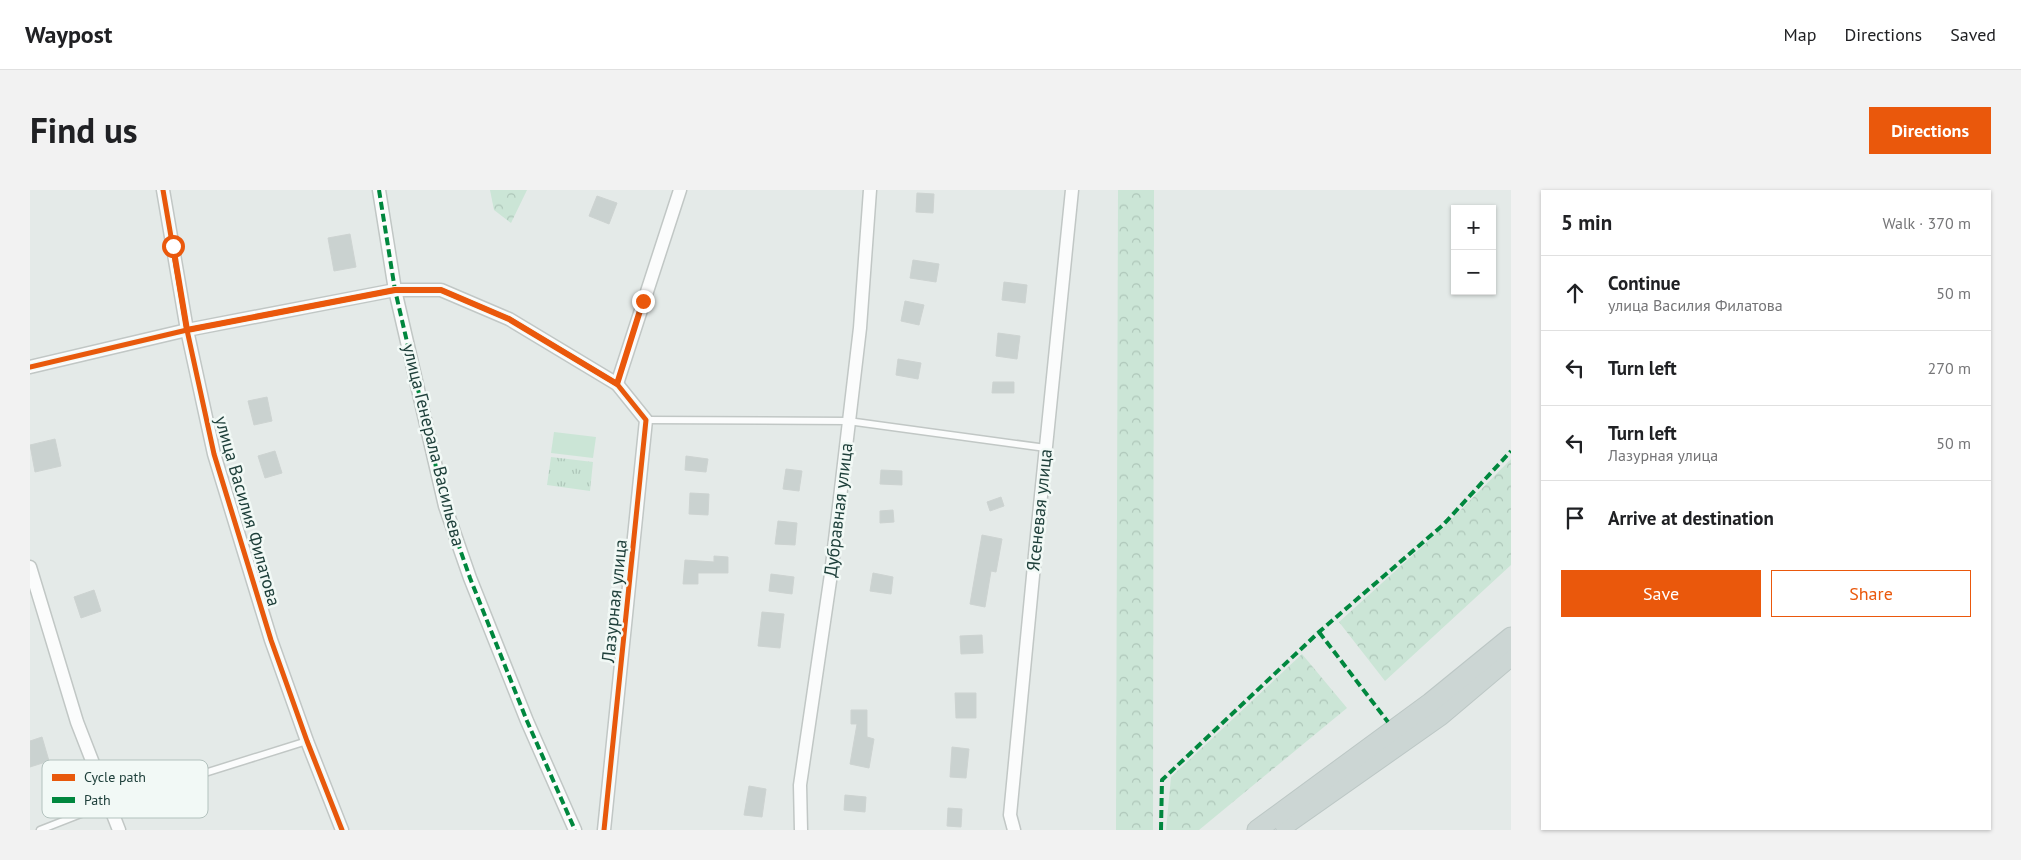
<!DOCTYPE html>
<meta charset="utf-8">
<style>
body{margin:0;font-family:"PT Sans",sans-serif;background:#f2f2f2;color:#202124}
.controls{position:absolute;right:15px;top:15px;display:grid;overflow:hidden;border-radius:0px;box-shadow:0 1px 4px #0004}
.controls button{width:45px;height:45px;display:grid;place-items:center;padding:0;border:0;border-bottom:1px solid #e0e0e0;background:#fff;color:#202124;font:25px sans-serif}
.stop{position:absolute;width:15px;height:15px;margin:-11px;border:4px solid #ea580c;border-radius:50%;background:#fff}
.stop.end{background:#ea580c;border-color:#fff;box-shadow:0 1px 5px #0008}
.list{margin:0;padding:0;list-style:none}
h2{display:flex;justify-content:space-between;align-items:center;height:65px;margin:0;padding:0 20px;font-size:21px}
h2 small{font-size:16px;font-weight:400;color:#757577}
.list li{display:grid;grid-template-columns:32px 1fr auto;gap:15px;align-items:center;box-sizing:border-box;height:75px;padding:0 20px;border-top:1px solid #e0e0e0}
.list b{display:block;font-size:19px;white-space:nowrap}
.list p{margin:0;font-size:16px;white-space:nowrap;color:#757577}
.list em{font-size:16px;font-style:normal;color:#757577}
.actions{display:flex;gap:10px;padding:15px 20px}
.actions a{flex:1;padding:11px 0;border:1px solid #ea580c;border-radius:0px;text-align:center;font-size:18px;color:#ea580c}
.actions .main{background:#ea580c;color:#fff}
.icon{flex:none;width:28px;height:28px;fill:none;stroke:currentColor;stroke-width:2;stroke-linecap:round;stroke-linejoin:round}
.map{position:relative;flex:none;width:1481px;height:640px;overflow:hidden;border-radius:0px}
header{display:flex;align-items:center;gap:30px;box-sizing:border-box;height:70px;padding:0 25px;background:#fff;border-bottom:1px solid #e0e0e0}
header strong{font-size:24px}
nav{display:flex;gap:28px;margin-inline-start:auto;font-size:18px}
.intro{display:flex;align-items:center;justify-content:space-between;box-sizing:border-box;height:120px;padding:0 30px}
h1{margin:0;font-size:35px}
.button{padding:12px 22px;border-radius:0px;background:#ea580c;color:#fff;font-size:18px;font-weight:700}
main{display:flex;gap:30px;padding:0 30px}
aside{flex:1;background:#fff;border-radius:0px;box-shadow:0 1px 4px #0004}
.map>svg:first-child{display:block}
.grass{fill:url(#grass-tufts)}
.forest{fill:url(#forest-crowns)}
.pitch{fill:#cbe5d6}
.building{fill:#cad2d0;stroke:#cdd3d1}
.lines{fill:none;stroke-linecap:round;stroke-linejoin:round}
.service-casing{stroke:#c1c7c5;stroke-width:9}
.minor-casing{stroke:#c1c7c5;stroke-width:15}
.primary-casing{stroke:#bcc7c5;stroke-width:21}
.service{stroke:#fbfcfc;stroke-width:6}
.minor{stroke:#fbfcfc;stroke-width:12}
.primary{stroke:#ccd6d4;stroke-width:19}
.quiet{stroke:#00873e;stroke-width:4;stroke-dasharray:8 4;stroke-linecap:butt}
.cycleway-casing{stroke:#f2f9f6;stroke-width:8}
.cycleway{stroke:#e8590c;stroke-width:5}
.route{stroke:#ea580c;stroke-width:6}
.labels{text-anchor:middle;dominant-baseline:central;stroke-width:5;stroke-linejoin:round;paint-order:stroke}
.street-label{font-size:18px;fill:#1f403b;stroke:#f2f9f6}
.key{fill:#f2f9f6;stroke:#b3c2be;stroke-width:1}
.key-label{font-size:14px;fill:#1f403b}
</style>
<header>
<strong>Waypost</strong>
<nav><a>Map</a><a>Directions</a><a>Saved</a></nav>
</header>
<div class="intro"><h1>Find us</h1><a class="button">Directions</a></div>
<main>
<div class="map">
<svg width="1481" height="640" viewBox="0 0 1481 640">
<defs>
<pattern id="grass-tufts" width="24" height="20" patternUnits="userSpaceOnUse" patternTransform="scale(1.25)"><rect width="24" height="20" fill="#cbe5d6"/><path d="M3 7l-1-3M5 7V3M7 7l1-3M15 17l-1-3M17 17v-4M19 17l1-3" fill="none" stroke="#aec6b9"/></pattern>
<pattern id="forest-crowns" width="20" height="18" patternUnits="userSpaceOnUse" patternTransform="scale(1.25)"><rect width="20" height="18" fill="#cbe5d6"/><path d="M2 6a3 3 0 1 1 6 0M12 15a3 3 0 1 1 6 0" fill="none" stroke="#aec6b9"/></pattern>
</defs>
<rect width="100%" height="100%" fill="#e4eae8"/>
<!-- grass -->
<path class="grass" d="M 521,267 L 563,272 L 560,301 L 517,295 Z"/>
<!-- forest -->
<g class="forest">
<path d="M 460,0 L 497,0 L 481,33 L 464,20 Z"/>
<path d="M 1088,0 L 1124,0 L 1123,640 L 1086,640 Z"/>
<path d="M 1481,269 L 1481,375 L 1355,491 L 1309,432 L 1416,335 Z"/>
<path d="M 1272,464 L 1317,518 L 1169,640 L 1136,640 L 1141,587 Z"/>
</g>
<!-- pitch -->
<path class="pitch" d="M 524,242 L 566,247 L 563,268 L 521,263 Z"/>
<!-- building -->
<g class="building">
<path d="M 887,3 L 904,4 L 903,23 L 886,22 Z"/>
<path d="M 567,6 L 587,13 L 579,34 L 559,26 Z"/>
<path d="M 320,44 L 326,77 L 304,81 L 298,48 Z"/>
<path d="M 883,70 L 909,74 L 906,92 L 880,88 Z"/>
<path d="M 974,92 L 997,95 L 995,113 L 972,110 Z"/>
<path d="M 875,111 L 894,115 L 889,135 L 871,131 Z"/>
<path d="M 968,143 L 990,146 L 987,169 L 966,166 Z"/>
<path d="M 868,169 L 891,173 L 888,189 L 866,185 Z"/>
<path d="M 963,192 L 984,192 L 984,203 L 962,203 Z"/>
<path d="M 237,207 L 242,231 L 224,235 L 218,211 Z"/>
<path d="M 25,249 L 31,276 L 5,282 L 0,255 Z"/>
<path d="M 245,261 L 252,283 L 235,288 L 228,266 Z"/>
<path d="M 656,266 L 678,269 L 676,282 L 655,280 Z"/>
<path d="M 756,279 L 772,281 L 769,301 L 753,299 Z"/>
<path d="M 851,280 L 872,281 L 872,295 L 850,294 Z"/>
<path d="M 660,303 L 679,304 L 678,325 L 659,324 Z"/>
<path d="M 971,307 L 974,316 L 960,321 L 957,312 Z"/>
<path d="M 863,320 L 864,332 L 850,333 L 850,321 Z"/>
<path d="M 748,331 L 767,333 L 765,355 L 745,354 Z"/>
<path d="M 952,345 L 972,349 L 966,382 L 961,381 L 955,417 L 940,414 Z"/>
<path d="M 684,366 L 698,367 L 698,383 L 668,383 L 668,394 L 653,394 L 655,370 L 684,372 Z"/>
<path d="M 843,383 L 863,387 L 861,404 L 840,401 Z"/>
<path d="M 741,384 L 764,387 L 762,404 L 739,401 Z"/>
<path d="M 64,400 L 71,421 L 51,428 L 44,407 Z"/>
<path d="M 732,422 L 754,424 L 750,458 L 728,456 Z"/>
<path d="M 952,445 L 953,463 L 931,464 L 930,446 Z"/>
<path d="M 925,503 L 946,503 L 946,528 L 926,528 Z"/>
<path d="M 821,520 L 837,520 L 837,547 L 844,549 L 839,578 L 820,574 L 827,534 L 821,534 Z"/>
<path d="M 12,547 L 19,571 L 0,577 L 0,551 Z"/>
<path d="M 922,557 L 939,559 L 936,588 L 920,587 Z"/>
<path d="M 719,596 L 736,599 L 732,627 L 714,625 Z"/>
<path d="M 815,605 L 836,607 L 835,622 L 814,620 Z"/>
<path d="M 918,618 L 932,619 L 931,637 L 917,636 Z"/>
</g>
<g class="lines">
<!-- service casing -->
<g class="service-casing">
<g id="service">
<path d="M 616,230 L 818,231 L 1016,258"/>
<path d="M 10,640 L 79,613 L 277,551"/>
</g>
</g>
<!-- minor casing -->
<g class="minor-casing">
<g id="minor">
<path d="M 133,0 L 157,140 L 184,264 L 241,450 L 277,551 L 312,640"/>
<path d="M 349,0 L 365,100 L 415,316 L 440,388 L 497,531 L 545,640"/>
<path d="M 0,177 L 157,140 L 365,100 L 411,100 L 479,129 L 587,194 L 616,230 L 574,640"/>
<path d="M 587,194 L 650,0"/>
<path d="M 0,377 L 47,532 L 89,640"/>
<path d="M 771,640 L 770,595 L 801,384 L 830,138 L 840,0"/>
<path d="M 984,640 L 980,625 L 1005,365 L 1042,0"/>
</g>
</g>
<!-- primary casing -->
<g class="primary-casing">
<g id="primary">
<path d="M 1255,635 L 1410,526 L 1481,466"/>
<path d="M 1227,640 L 1400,513 L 1481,447"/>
</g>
</g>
<!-- service -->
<use href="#service" class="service"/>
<!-- minor -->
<use href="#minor" class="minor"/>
<!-- primary -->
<use href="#primary" class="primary"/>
<!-- quiet -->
<g class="quiet">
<path d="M 349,0 L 365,100 L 415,316 L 440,388 L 497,531 L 545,640"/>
<path d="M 1289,442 L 1358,532"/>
<path d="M 1131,640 L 1132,590 L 1289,442 L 1413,335 L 1481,261"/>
</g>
<!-- cycleway casing -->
<g class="cycleway-casing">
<g id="cycleway">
<path d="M 133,0 L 157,140 L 184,264 L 241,450 L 277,551 L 312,640"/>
<path d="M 0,177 L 157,140 L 365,100 L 411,100 L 479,129 L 587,194 L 616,230 L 574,640"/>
</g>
</g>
<!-- cycleway -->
<use href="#cycleway" class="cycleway"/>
</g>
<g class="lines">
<!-- route -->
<path class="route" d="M 143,56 L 157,140 L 365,100 L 411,100 L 479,129 L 587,194 L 613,111"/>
</g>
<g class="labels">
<!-- street labels -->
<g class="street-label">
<text transform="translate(404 255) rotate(76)">улица Генерала Васильева</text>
<text transform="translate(808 320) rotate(-83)">Дубравная улица</text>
<text transform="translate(1009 320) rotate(-84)">Ясеневая улица</text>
<text transform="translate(218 321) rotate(74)">улица Василия Филатова</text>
<text transform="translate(584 411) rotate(-84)">Лазурная улица</text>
</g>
</g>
<!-- legend -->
<rect x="12" y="570" width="166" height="58" rx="8" class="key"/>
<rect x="22" y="584" width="23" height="7" fill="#e8590c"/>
<rect x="22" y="607" width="23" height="6" fill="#00873e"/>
<g class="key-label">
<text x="54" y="592">Cycle path</text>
<text x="54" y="615">Path</text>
</g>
</svg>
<div class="controls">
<button>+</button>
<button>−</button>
</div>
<div class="stop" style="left:143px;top:56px"></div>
<div class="stop end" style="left:613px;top:111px"></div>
</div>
<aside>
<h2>5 min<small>Walk · 370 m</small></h2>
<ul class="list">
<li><svg class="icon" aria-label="ahead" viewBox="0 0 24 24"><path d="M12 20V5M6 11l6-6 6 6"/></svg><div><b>Continue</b><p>улица Василия Филатова</p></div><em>50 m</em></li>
<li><svg class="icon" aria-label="left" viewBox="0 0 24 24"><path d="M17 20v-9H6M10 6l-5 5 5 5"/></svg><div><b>Turn left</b></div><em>270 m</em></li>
<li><svg class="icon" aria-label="left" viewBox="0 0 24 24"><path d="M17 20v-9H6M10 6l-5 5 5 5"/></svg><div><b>Turn left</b><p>Лазурная улица</p></div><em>50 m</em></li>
<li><svg class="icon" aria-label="arrive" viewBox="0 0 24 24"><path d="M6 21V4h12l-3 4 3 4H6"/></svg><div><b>Arrive at destination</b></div></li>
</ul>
<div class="actions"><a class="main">Save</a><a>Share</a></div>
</aside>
</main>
